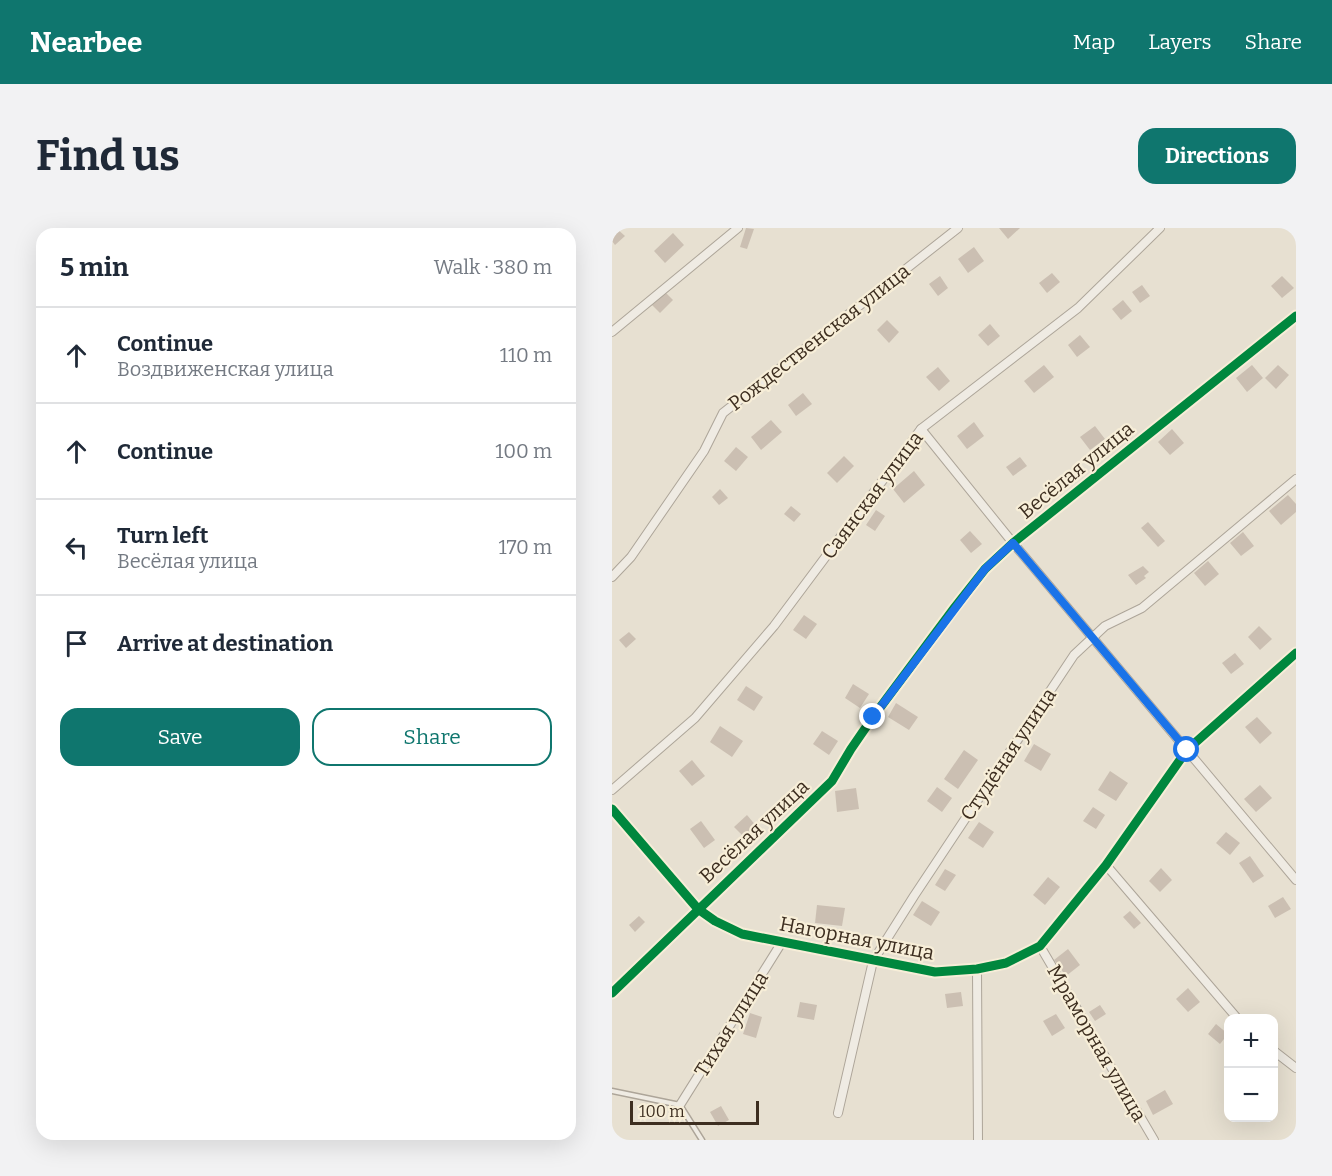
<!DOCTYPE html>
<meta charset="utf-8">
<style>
body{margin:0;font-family:Bitter,serif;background:#f2f2f3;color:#1f2937}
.controls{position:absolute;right:18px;bottom:18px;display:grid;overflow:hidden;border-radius:12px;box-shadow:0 6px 24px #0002}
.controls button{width:54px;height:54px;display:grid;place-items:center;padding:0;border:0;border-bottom:2px solid #e0e1e3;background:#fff;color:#1f2937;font:30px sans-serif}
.scale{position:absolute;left:18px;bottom:15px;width:129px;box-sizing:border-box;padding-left:6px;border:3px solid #3d2e20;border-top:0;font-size:16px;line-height:21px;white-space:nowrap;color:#3d2e20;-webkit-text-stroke:4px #f7eed8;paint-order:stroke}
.stop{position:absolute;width:18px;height:18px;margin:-14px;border:4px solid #1a73e8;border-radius:50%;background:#fff}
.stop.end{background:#1a73e8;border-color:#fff;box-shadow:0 2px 6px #0008}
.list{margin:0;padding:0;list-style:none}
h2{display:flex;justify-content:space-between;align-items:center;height:78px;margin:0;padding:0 24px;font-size:26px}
h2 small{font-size:20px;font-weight:400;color:#747a83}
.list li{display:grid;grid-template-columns:39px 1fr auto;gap:18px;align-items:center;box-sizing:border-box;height:96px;padding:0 24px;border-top:2px solid #e0e1e3}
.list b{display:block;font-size:22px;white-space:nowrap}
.list p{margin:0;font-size:20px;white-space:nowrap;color:#747a83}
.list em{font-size:20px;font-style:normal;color:#747a83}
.actions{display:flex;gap:12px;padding:18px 24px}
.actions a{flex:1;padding:14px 0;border:2px solid #0f766e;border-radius:18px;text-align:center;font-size:21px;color:#0f766e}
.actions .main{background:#0f766e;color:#fff}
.icon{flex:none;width:33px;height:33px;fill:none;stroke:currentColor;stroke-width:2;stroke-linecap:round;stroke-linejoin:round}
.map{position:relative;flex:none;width:684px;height:912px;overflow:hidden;border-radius:18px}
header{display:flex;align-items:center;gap:36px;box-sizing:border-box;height:84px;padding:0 30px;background:#0f766e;color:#fff}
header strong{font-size:28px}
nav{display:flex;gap:33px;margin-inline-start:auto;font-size:21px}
.intro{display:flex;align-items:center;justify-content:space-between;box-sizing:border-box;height:144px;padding:0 36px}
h1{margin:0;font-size:42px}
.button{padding:15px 27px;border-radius:18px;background:#0f766e;color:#fff;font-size:21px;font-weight:700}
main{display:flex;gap:36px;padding:0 36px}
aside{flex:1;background:#fff;border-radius:18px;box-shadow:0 6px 24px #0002}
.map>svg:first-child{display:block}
.building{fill:#cbbfb2}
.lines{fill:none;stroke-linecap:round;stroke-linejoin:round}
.lane-casing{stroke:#ada599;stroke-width:7}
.street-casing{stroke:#ada599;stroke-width:10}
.lane{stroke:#efebe3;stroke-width:4}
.street{stroke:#efebe3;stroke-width:8}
.cycleway-casing{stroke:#f7eed8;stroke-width:13}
.cycleway{stroke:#00873e;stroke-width:9}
.route{stroke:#1a73e8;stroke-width:8}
.labels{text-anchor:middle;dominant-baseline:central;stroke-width:4.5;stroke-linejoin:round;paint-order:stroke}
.street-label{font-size:20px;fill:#3d2e20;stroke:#f7eed8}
</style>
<header>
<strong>Nearbee</strong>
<nav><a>Map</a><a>Layers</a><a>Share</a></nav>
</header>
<div class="intro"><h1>Find us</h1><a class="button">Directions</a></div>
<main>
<aside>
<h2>5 min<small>Walk · 380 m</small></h2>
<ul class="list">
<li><svg class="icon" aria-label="ahead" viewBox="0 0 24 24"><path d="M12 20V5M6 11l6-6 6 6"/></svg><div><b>Continue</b><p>Воздвиженская улица</p></div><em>110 m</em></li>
<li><svg class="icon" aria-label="ahead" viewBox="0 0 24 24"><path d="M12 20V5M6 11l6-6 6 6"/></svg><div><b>Continue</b></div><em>100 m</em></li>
<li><svg class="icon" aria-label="left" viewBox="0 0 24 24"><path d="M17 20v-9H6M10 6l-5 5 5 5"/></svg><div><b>Turn left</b><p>Весёлая улица</p></div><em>170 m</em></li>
<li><svg class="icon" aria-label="arrive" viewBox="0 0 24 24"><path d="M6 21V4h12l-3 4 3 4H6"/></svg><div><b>Arrive at destination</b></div></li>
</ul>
<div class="actions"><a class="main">Save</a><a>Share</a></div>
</aside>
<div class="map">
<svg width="684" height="912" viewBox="0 0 684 912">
<rect width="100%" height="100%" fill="#e7e0d1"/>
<!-- building -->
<g class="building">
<path d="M 4,0 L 13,8 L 3,17 L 0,13 L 0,3 Z"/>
<path d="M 134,0 L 142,1 L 135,21 L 128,19 Z"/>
<path d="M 387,0 L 408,0 L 396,11 Z"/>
<path d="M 61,5 L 72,17 L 53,35 L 42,23 Z"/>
<path d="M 362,19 L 372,33 L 356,45 L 346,31 Z"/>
<path d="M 440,45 L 448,54 L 435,65 L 427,55 Z"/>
<path d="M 328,48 L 336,60 L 326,68 L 317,56 Z"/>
<path d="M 670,48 L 682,60 L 670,70 L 659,58 Z"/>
<path d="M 530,57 L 538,68 L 528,75 L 520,64 Z"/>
<path d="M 53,64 L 61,72 L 48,85 L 40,77 Z"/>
<path d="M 511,72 L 520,83 L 509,92 L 500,81 Z"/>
<path d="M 275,92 L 287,104 L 277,115 L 265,102 Z"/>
<path d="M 378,96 L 388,108 L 376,118 L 366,107 Z"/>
<path d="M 468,107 L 478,119 L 465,129 L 456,117 Z"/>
<path d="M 432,137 L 442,149 L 422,165 L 412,153 Z"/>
<path d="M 640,137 L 651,150 L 635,164 L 624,150 Z"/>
<path d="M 666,137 L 677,147 L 664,161 L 653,150 Z"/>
<path d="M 326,139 L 338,153 L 327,163 L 314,149 Z"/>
<path d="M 191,165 L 200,176 L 184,188 L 176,177 Z"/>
<path d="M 159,192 L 170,204 L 149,222 L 139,209 Z"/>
<path d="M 362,194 L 372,208 L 355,221 L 345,208 Z"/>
<path d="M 483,198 L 493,211 L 478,222 L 468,209 Z"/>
<path d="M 560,201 L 572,215 L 558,227 L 546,214 Z"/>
<path d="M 124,219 L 136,229 L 124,243 L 112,233 Z"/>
<path d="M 232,228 L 242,238 L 225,255 L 215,245 Z"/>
<path d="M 408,229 L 415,238 L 401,248 L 394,239 Z"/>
<path d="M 302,243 L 313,257 L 292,275 L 281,261 Z"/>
<path d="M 108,261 L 116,270 L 107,277 L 100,269 Z"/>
<path d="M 676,267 L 684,276 L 684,284 L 669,297 L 657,283 Z"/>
<path d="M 179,278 L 189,286 L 182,294 L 172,286 Z"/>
<path d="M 264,282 L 273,288 L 263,303 L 254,297 Z"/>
<path d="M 536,294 L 553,313 L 546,319 L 529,300 Z"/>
<path d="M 358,303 L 370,316 L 359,325 L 348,312 Z"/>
<path d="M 631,304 L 642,318 L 629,328 L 618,315 Z"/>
<path d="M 596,333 L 607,346 L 593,358 L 582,345 Z"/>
<path d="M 531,338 L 537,344 L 532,348 L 534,350 L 524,357 L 516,347 Z"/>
<path d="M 192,387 L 205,396 L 194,411 L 181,402 Z"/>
<path d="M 647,398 L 660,411 L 648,422 L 636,409 Z"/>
<path d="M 17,404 L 24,411 L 14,420 L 7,412 Z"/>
<path d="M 623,425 L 632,436 L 619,446 L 610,435 Z"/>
<path d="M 241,456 L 257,466 L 248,480 L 233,470 Z"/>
<path d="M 134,458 L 151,469 L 142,483 L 125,472 Z"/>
<path d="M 284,475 L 306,489 L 297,502 L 276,489 Z"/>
<path d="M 645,489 L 660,505 L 648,516 L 633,499 Z"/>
<path d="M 108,498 L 131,513 L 120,529 L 98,514 Z"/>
<path d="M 210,503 L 226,513 L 217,527 L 201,516 Z"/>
<path d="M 422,516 L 439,526 L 429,543 L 412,533 Z"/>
<path d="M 352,522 L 366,532 L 346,561 L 332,551 Z"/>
<path d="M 80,532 L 93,548 L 80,558 L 67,543 Z"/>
<path d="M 498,543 L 516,555 L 504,573 L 486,562 Z"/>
<path d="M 648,557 L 660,570 L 644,584 L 632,571 Z"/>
<path d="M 325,559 L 340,570 L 330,584 L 315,573 Z"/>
<path d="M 244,560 L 247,581 L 225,584 L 223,563 Z"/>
<path d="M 481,579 L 493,587 L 484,601 L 471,593 Z"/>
<path d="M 135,587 L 145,599 L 133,610 L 122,599 Z"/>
<path d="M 89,593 L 103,612 L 92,620 L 78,601 Z"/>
<path d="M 367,594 L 382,604 L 371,620 L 356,610 Z"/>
<path d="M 614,604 L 628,615 L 618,627 L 604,615 Z"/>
<path d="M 638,628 L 652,648 L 641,655 L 627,635 Z"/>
<path d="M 549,640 L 560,652 L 548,664 L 537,653 Z"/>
<path d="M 333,641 L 344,647 L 333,663 L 323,657 Z"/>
<path d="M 436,649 L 448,659 L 433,677 L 421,667 Z"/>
<path d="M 671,669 L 679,681 L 663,690 L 656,678 Z"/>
<path d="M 310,673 L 328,684 L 319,698 L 301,687 Z"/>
<path d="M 205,677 L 233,680 L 230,698 L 203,695 Z"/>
<path d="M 518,683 L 529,695 L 522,701 L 511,689 Z"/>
<path d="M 27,688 L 33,694 L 23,704 L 17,697 Z"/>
<path d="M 456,721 L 468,737 L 454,748 L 442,732 Z"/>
<path d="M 576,760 L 588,774 L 576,784 L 564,771 Z"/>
<path d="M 349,764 L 351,778 L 335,780 L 333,766 Z"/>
<path d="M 188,774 L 205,777 L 202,792 L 185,789 Z"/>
<path d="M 488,777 L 494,786 L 483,793 L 477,784 Z"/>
<path d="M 138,785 L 150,789 L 144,810 L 131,806 Z"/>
<path d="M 444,786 L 453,800 L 440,808 L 431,793 Z"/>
<path d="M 604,796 L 616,806 L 608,816 L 596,806 Z"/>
<path d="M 553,862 L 561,876 L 541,887 L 534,873 Z"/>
<path d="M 109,878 L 117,892 L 106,898 L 98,884 Z"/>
</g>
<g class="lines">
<!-- lane casing -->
<g class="lane-casing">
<path id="lane" d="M 0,863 L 68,877 L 90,912"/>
</g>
<!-- street casing -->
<g class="street-casing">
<g id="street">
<path d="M 0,104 L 126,0"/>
<path d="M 309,201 L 401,315 L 684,652"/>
<path d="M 0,349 L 19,329 L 92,223 L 111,185 L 346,0"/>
<path d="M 0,562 L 83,490 L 162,398 L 309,201 L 466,80 L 548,0"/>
<path d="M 0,581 L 86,681 L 103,693 L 130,706 L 323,744 L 365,741 L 394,735 L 428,718 L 494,637 L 575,522 L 684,425"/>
<path d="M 494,637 L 625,790"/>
<path d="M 428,718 L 542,912"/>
<path d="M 365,741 L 366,912"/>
<path d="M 0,765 L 220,553 L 239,521 L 261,489 L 343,379 L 373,341 L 401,315 L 684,88"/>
<path d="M 662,823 L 684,840"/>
<path d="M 68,877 L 170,714"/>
<path d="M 226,885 L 261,733 L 302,668 L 462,427 L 493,398 L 530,380 L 684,251"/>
</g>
</g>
<!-- lane -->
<use href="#lane" class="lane"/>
<!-- street -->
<use href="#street" class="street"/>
<!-- cycleway casing -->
<g class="cycleway-casing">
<g id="cycleway">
<path d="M 0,581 L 86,681 L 103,693 L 130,706 L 323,744 L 365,741 L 394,735 L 428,718 L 494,637 L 575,522 L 684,425"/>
<path d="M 0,765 L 220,553 L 239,521 L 261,489 L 343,379 L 373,341 L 401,315 L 684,88"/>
</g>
</g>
<!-- cycleway -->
<use href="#cycleway" class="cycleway"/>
</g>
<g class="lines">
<!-- route -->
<path class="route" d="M 261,489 L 373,341 L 401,315 L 575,522"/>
</g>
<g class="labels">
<!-- street labels -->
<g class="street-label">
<text transform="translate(207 109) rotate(-38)">Рождественская улица</text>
<text transform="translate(464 242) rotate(-39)">Весёлая улица</text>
<text transform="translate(260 267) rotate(-53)">Саянская улица</text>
<text transform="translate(396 526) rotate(-56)">Студёная улица</text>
<text transform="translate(142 603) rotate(-43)">Весёлая улица</text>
<text transform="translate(245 710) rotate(11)">Нагорная улица</text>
<text transform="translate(119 796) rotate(-58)">Тихая улица</text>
<text transform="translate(485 815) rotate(60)">Мраморная улица</text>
</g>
</g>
</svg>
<div class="controls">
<button>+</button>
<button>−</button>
</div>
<div class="scale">100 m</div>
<div class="stop" style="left:575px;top:522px"></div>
<div class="stop end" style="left:261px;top:489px"></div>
</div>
</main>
